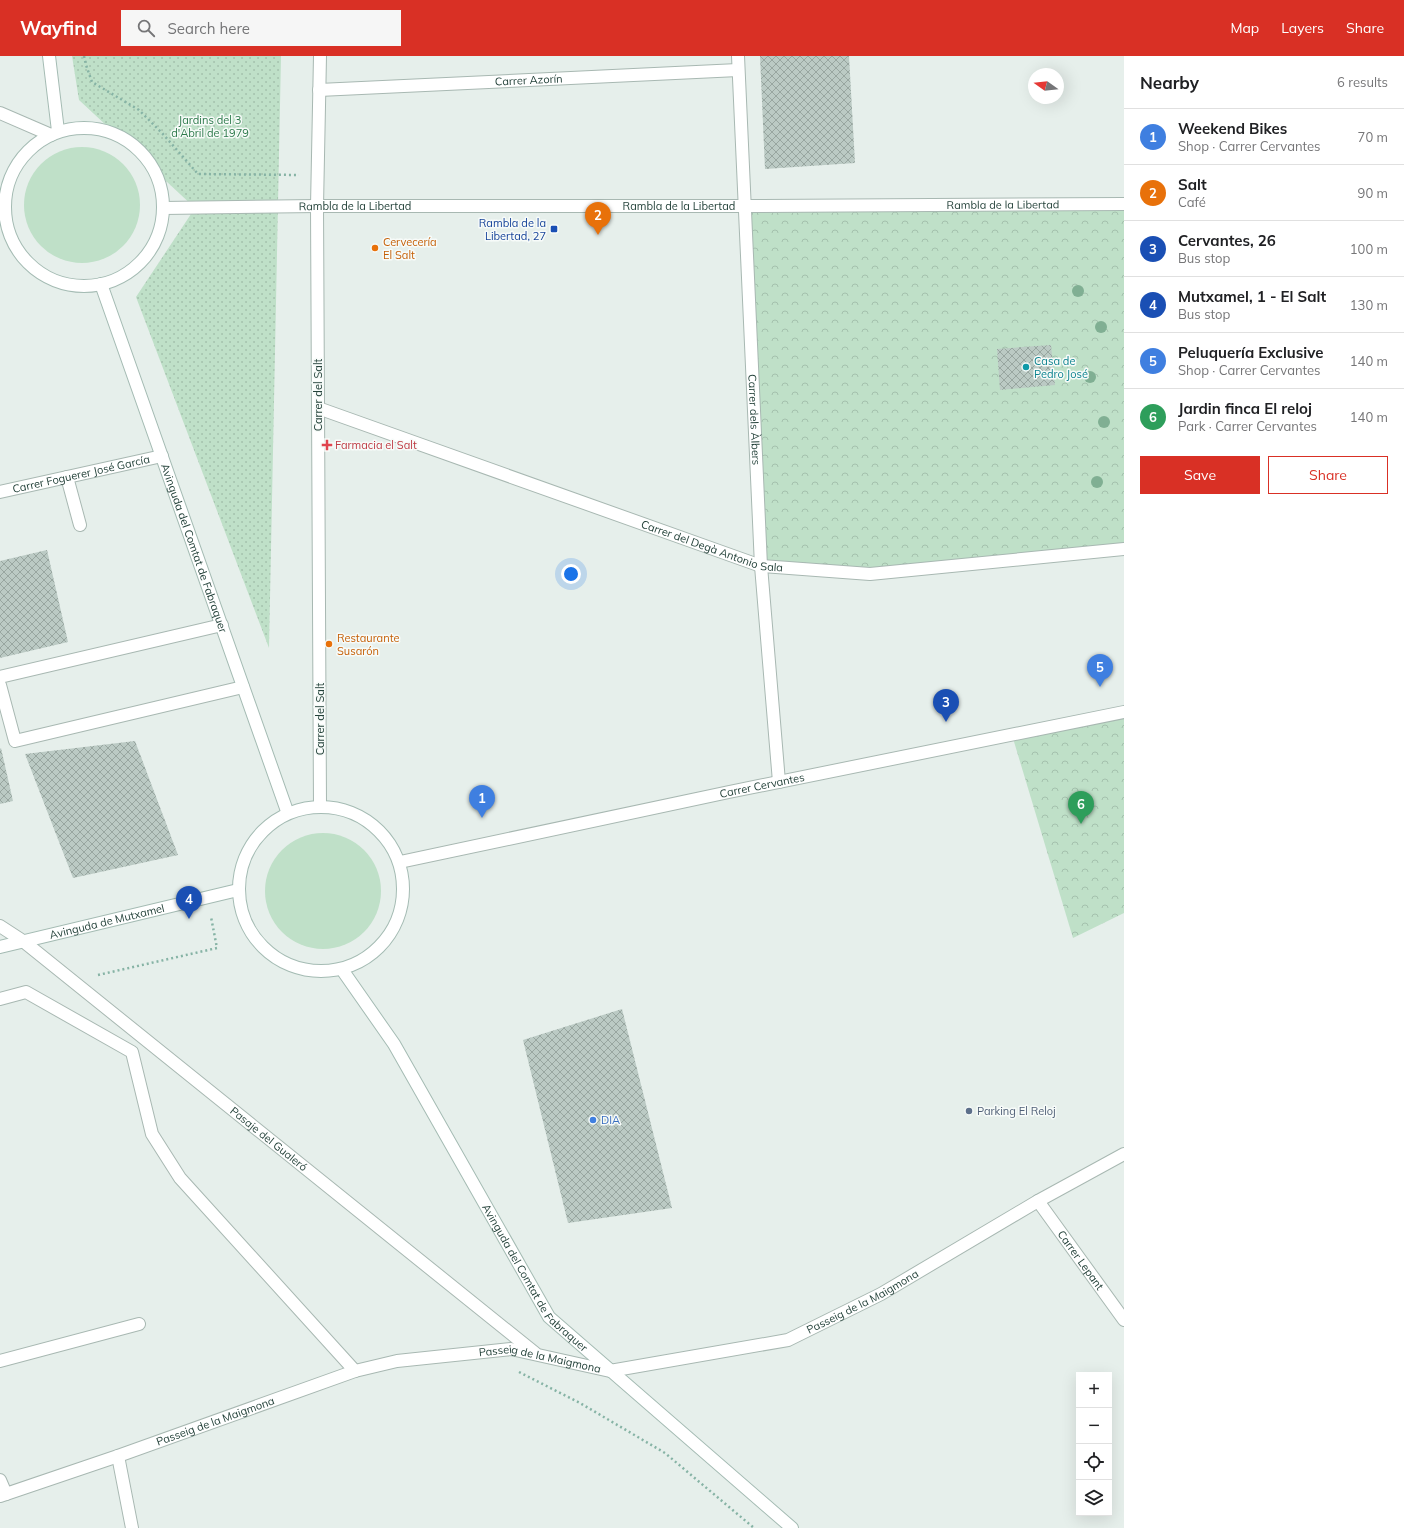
<!DOCTYPE html>
<meta charset="utf-8">
<style>
body{margin:0;font-family:Mulish,sans-serif;background:#f6f6f6;color:#202124}
.controls{position:absolute;right:12px;bottom:12px;display:grid;overflow:hidden;border-radius:0px;box-shadow:0 4px 16px #0002}
.controls button{width:36px;height:36px;display:grid;place-items:center;padding:0;border:0;border-bottom:1px solid #e0e0e0;background:#fff;color:#202124;font:20px sans-serif}
.compass{position:absolute;left:1028px;top:12px;width:36px;height:36px;border-radius:50%;background:#fff;box-shadow:0 4px 16px #0002;rotate:285deg}
.you{position:absolute;left:571px;top:518px;width:14px;height:14px;margin:-10px;border:3px solid #fff;border-radius:50%;background:#1a73e8;box-shadow:0 0 0 6px #1a73e833}
.badge{display:grid;place-items:center;width:26px;height:26px;border-radius:50%;background:#d93025;color:#fff;font-size:13px;font-weight:700}
.pin{position:absolute;translate:-50% -33px;filter:drop-shadow(0 1px 2px #0008)}
.pin::after{content:'';position:absolute;top:21px;width:14px;height:12px;background:inherit;clip-path:polygon(0 0,100% 0,50% 100%)}
.list{margin:0;padding:0;list-style:none}
h2{display:flex;justify-content:space-between;align-items:center;height:52px;margin:0;padding:0 16px;font-size:17px}
h2 small{font-size:13px;font-weight:400;color:#757577}
.list li{display:grid;grid-template-columns:26px 1fr auto;gap:12px;align-items:center;box-sizing:border-box;height:56px;padding:0 16px;border-top:1px solid #e0e0e0}
.list b{display:block;font-size:15px;white-space:nowrap}
.list p{margin:0;font-size:13px;white-space:nowrap;color:#757577}
.list em{font-size:13px;font-style:normal;color:#757577}
.actions{display:flex;gap:8px;padding:12px 16px}
.actions a{flex:1;padding:9px 0;border:1px solid #d93025;border-radius:0px;text-align:center;font-size:14px;color:#d93025}
.actions .main{background:#d93025;color:#fff}
.icon{flex:none;width:22px;height:22px;fill:none;stroke:currentColor;stroke-width:2;stroke-linecap:round;stroke-linejoin:round}
.map{position:relative;flex:none;width:1124px;height:1472px;overflow:hidden}
header{display:flex;align-items:center;gap:24px;box-sizing:border-box;height:56px;padding:0 20px;background:#d93025;color:#fff}
header strong{font-size:19px}
nav{display:flex;gap:22px;margin-inline-start:auto;font-size:14px}
.search{width:280px;height:36px;background:#f6f6f6;display:flex;align-items:center;gap:10px;box-sizing:border-box;padding:0 14px;border-radius:0px;color:#757577;font-size:15px}
main{display:flex}
aside{flex:1;background:#fff}
.map>svg:first-child{display:block}
.grass{fill:#bfe0c8}
.forest{fill:url(#forest-crowns)}
.garden{fill:url(#garden-dots)}
.building{fill:url(#building-cross-hatch)}
.lines{fill:none;stroke-linecap:round;stroke-linejoin:round}
.lane-casing{stroke:#a8b8b2;stroke-width:14}
.street-casing{stroke:#a8b8b2;stroke-width:14}
.secondary-casing{stroke:#a4bbb3;stroke-width:14}
.path{stroke:#86b3a5;stroke-width:2.5;stroke-dasharray:2 3;stroke-linecap:butt}
.lane{stroke:#fff;stroke-width:12}
.street{stroke:#fff;stroke-width:12}
.secondary{stroke:#fff;stroke-width:12}
.tree{fill:#80af93}
.transit-dot{fill:#1a4fb4;stroke:#f7fbf9;stroke-width:1.5}
.food-dot{fill:#e8710a;stroke:#f7fbf9;stroke-width:1.5}
.culture-dot{fill:#0f9aa8;stroke:#f7fbf9;stroke-width:1.5}
.health-dot{fill:#e0444e;stroke:#f7fbf9;stroke-width:1.5}
.service-dot{fill:#5c6f8a;stroke:#f7fbf9;stroke-width:1.5}
.shop-dot{fill:#3f7fe0;stroke:#f7fbf9;stroke-width:1.5}
.labels{text-anchor:middle;dominant-baseline:central;stroke-width:3;stroke-linejoin:round;paint-order:stroke}
.street-label{font-size:11px;fill:#24423a;stroke:#f7fbf9}
.park-label{font-size:11px;fill:#2d7a4b;stroke:#f7fbf9}
.transit-label{font-size:11px;fill:#164399;stroke:#f7fbf9;text-anchor:end}
.food-label{font-size:11px;fill:#c56008;stroke:#f7fbf9;text-anchor:start}
.culture-label{font-size:11px;fill:#0d838f;stroke:#f7fbf9;text-anchor:start}
.health-label{font-size:11px;fill:#be3a42;stroke:#f7fbf9;text-anchor:start}
.service-label{font-size:11px;fill:#4e5e75;stroke:#f7fbf9;text-anchor:start}
.shop-label{font-size:11px;fill:#366cbe;stroke:#f7fbf9;text-anchor:start}
</style>
<header>
<strong>Wayfind</strong>
<div class="search"><svg class="icon" aria-label="search" viewBox="0 0 24 24"><circle cx="10" cy="10" r="6"/><path d="M15 15l6 6"/></svg>Search here</div>
<nav><a>Map</a><a>Layers</a><a>Share</a></nav>
</header>
<main>
<div class="map">
<svg width="1124" height="1472" viewBox="0 0 1124 1472">
<defs>
<pattern id="forest-crowns" width="20" height="18" patternUnits="userSpaceOnUse"><rect width="20" height="18" fill="#bfe0c8"/><path d="M2 6a3 3 0 1 1 6 0M12 15a3 3 0 1 1 6 0" fill="none" stroke="#a4c1ad"/></pattern>
<pattern id="garden-dots" width="8" height="8" patternUnits="userSpaceOnUse"><rect width="8" height="8" fill="#bfe0c8"/><path d="M2 2h.1M6 6h.1" fill="none" stroke="#a4c1ad" stroke-width="1.8" stroke-linecap="round"/></pattern>
<pattern id="building-cross-hatch" width="8" height="8" patternUnits="userSpaceOnUse"><rect width="8" height="8" fill="#bbcac4"/><path d="M0 0l8 8M0 8l8-8" fill="none" stroke="#98a6a0"/></pattern>
</defs>
<rect width="100%" height="100%" fill="#e6efeb"/>
<!-- grass -->
<g class="grass">
<circle cx="82" cy="149" r="58"/>
<circle cx="323" cy="835" r="58"/>
</g>
<!-- forest -->
<g class="forest">
<path d="M 1124,148 L 1124,493 L 870,518 L 761,510 L 744,150 Z"/>
<path d="M 1124,656 L 1124,857 L 1073,882 L 1012,679 Z"/>
</g>
<!-- garden -->
<path class="garden" d="M 72,0 L 281,0 L 269,592 L 136,241 L 195,152 L 79,44 Z"/>
<!-- building -->
<g class="building">
<path d="M 760,0 L 849,0 L 855,107 L 765,113 Z"/>
<path d="M 1051,289 L 1055,329 L 1000,334 L 997,293 Z"/>
<path d="M 47,494 L 68,586 L 0,602 L 0,505 Z"/>
<path d="M 135,685 L 178,799 L 73,822 L 25,698 Z"/>
<path d="M 1,692 L 13,745 L 0,748 L 0,693 Z"/>
<path d="M 622,953 L 672,1152 L 568,1167 L 523,984 Z"/>
</g>
<g class="lines">
<!-- lane casing -->
<g class="lane-casing">
<g id="lane">
<path d="M 67,421 L 80,469"/>
<path d="M 0,621 L 222,569"/>
<path d="M 0,629 L 15,685 L 243,631"/>
<path d="M 0,943 L 26,936 L 132,996 L 152,1078 L 180,1122 L 355,1315"/>
<path d="M 0,1305 L 139,1268"/>
<path d="M 118,1400 L 132,1472"/>
<path d="M 0,1424 L 6,1438"/>
</g>
</g>
<!-- street casing -->
<g class="street-casing">
<g id="street">
<path id="s1" d="M 738,0 L 761,510 L 779,726"/>
<path id="s2" d="M 319,34 L 738,14"/>
<path d="M 0,57 L 51,79"/>
<path id="s3" d="M 163,152 L 317,150 L 744,150 L 1124,148"/>
<path id="s4" d="M 318,352 L 761,510 L 870,518 L 1124,493"/>
<path id="s5" d="M 0,436 L 162,400"/>
<path d="M 320,750 L 317,150 L 320,0"/>
<path id="s6" d="M 400,806 L 729,736 L 1124,656"/>
<path id="s7" d="M 0,870 L 23,885 L 535,1297"/>
<path id="s8" d="M 1038,1145 L 1124,1264"/>
<path id="s9" d="M 0,1440 L 118,1400 L 355,1315 L 397,1305 L 511,1293 L 610,1315 L 788,1284 L 881,1238 L 1038,1145 L 1124,1098"/>
</g>
</g>
<!-- secondary casing -->
<g class="secondary-casing">
<g id="secondary">
<path d="M 49,0 L 58,75"/>
<circle cx="84" cy="151" r="79"/>
<path id="s10" d="M 101,228 L 287,755"/>
<circle cx="321" cy="833" r="82"/>
<path id="s11" d="M 0,891 L 238,834"/>
<path id="s12" d="M 343,915 L 394,988 L 549,1261 L 792,1472"/>
</g>
</g>
<!-- path -->
<g class="path">
<path d="M 84,0 L 86,9 L 92,26 L 139,54 L 162,77 L 198,118 L 299,119"/>
<path d="M 98,919 L 217,892 L 211,861"/>
<path d="M 519,1316 L 580,1347 L 665,1397 L 754,1472"/>
</g>
<!-- lane -->
<use href="#lane" class="lane"/>
<!-- street -->
<use href="#street" class="street"/>
<!-- secondary -->
<use href="#secondary" class="secondary"/>
</g>
<!-- trees -->
<g class="tree">
<circle cx="1078" cy="235" r="6"/>
<circle cx="1101" cy="271" r="6"/>
<circle cx="1090" cy="321" r="6"/>
<circle cx="1104" cy="366" r="6"/>
<circle cx="1097" cy="426" r="6"/>
</g>
<!-- markers -->
<rect class="transit-dot" x="550" y="169" width="8" height="8" rx="2"/>
<g class="food-dot">
<circle cx="375" cy="192" r="4"/>
<circle cx="329" cy="588" r="4"/>
</g>
<circle class="culture-dot" cx="1026" cy="311" r="4"/>
<path class="health-dot" d="M325 383h4v4h4v4h-4v4h-4v-4h-4v-4h4z"/>
<circle class="service-dot" cx="969" cy="1055" r="4"/>
<circle class="shop-dot" cx="593" cy="1064" r="4"/>
<g class="labels">
<!-- street labels -->
<g class="street-label">
<text stroke="none"><textPath href="#s2" startOffset="210">Carrer Azorín</textPath></text>
<text stroke="none"><textPath href="#s3" startOffset="840">Rambla de la Libertad</textPath></text>
<text stroke="none"><textPath href="#s3" startOffset="192">Rambla de la Libertad</textPath></text>
<text stroke="none"><textPath href="#s3" startOffset="516">Rambla de la Libertad</textPath></text>
<text transform="translate(318 339) rotate(-90)">Carrer del Salt</text>
<text stroke="none"><textPath href="#s1" startOffset="364">Carrer dels Àlbers</textPath></text>
<text stroke="none"><textPath href="#s5" startOffset="83">Carrer Foguerer José García</textPath></text>
<text stroke="none"><textPath href="#s4" startOffset="418">Carrer del Degà Antonio Sala</textPath></text>
<text stroke="none"><textPath href="#s10" startOffset="280">Avinguda del Comtat de Fabraquer</textPath></text>
<text transform="translate(320 663) rotate(-90)">Carrer del Salt</text>
<text stroke="none"><textPath href="#s6" startOffset="370">Carrer Cervantes</textPath></text>
<text stroke="none"><textPath href="#s11" startOffset="110">Avinguda de Mutxamel</textPath></text>
<text stroke="none"><textPath href="#s7" startOffset="343">Pasaje del Gualeró</textPath></text>
<text stroke="none"><textPath href="#s8" startOffset="73">Carrer Lepant</textPath></text>
<text stroke="none"><textPath href="#s12" startOffset="363">Avinguda del Comtat de Fabraquer</textPath></text>
<text stroke="none"><textPath href="#s9" startOffset="900">Passeig de la Maigmona</textPath></text>
<text stroke="none"><textPath href="#s9" startOffset="564">Passeig de la Maigmona</textPath></text>
<text stroke="none"><textPath href="#s9" startOffset="228">Passeig de la Maigmona</textPath></text>
</g>
<!-- park labels -->
<g class="park-label">
<text x="210" y="64">Jardins del 3<tspan x="210" dy="13">d'Abril de 1979</tspan></text>
</g>
<!-- transit labels -->
<g class="transit-label">
<text x="546" y="167">Rambla de la<tspan x="546" dy="13">Libertad, 27</tspan></text>
</g>
<!-- food labels -->
<g class="food-label">
<text x="383" y="186">Cervecería<tspan x="383" dy="13">El Salt</tspan></text>
<text x="337" y="582">Restaurante<tspan x="337" dy="13">Susarón</tspan></text>
</g>
<!-- culture labels -->
<g class="culture-label">
<text x="1034" y="305">Casa de<tspan x="1034" dy="13">Pedro José</tspan></text>
</g>
<!-- health labels -->
<g class="health-label">
<text x="335" y="389">Farmacia el Salt</text>
</g>
<!-- service labels -->
<g class="service-label">
<text x="977" y="1055">Parking El Reloj</text>
</g>
<!-- shop labels -->
<g class="shop-label">
<text x="601" y="1064">DIA</text>
</g>
</g>
</svg>
<div class="controls">
<button>+</button>
<button>−</button>
<button><svg class="icon" aria-label="locate" viewBox="0 0 24 24"><circle cx="12" cy="12" r="6"/><path d="M12 2v4M12 18v4M2 12h4M18 12h4"/></svg></button>
<button><svg class="icon" aria-label="layers" viewBox="0 0 24 24"><path d="M12 4l9 5-9 5-9-5zM3 14l9 5 9-5"/></svg></button>
</div>
<svg class="compass" viewBox="-18 -18 36 36"><path d="M0-13l5 13h-10z" fill="#e53935"/><path d="M0 13l5-13h-10z" fill="#757577"/></svg>
<div class="you"></div>
<div class="pin badge" style="left:482px;top:762px;background:#3f7fe0">1</div>
<div class="pin badge" style="left:598px;top:179px;background:#e8710a">2</div>
<div class="pin badge" style="left:946px;top:666px;background:#1a4fb4">3</div>
<div class="pin badge" style="left:189px;top:863px;background:#1a4fb4">4</div>
<div class="pin badge" style="left:1100px;top:631px;background:#3f7fe0">5</div>
<div class="pin badge" style="left:1081px;top:768px;background:#2e9e5b">6</div>
</div>
<aside>
<h2>Nearby<small>6 results</small></h2>
<ul class="list">
<li><span class="badge" style="background:#3f7fe0">1</span><div><b>Weekend Bikes</b><p>Shop · Carrer Cervantes</p></div><em>70 m</em></li>
<li><span class="badge" style="background:#e8710a">2</span><div><b>Salt</b><p>Café</p></div><em>90 m</em></li>
<li><span class="badge" style="background:#1a4fb4">3</span><div><b>Cervantes, 26</b><p>Bus stop</p></div><em>100 m</em></li>
<li><span class="badge" style="background:#1a4fb4">4</span><div><b>Mutxamel, 1 - El Salt</b><p>Bus stop</p></div><em>130 m</em></li>
<li><span class="badge" style="background:#3f7fe0">5</span><div><b>Peluquería Exclusive</b><p>Shop · Carrer Cervantes</p></div><em>140 m</em></li>
<li><span class="badge" style="background:#2e9e5b">6</span><div><b>Jardin finca El reloj</b><p>Park · Carrer Cervantes</p></div><em>140 m</em></li>
</ul>
<div class="actions"><a class="main">Save</a><a>Share</a></div>
</aside>
</main>
